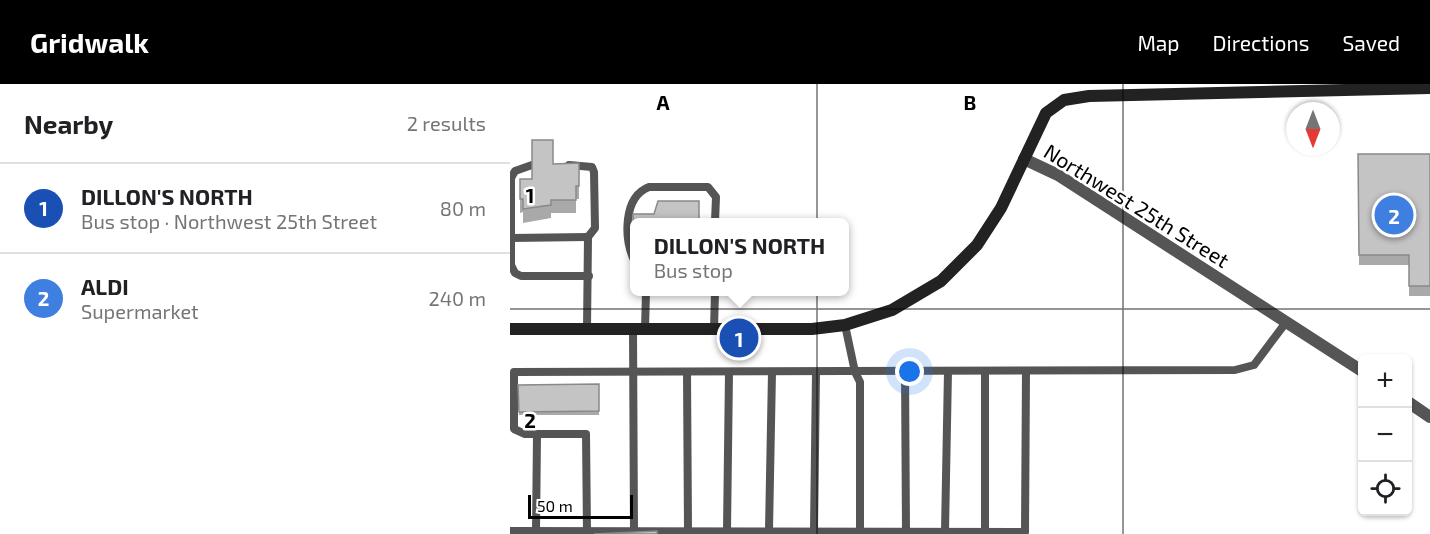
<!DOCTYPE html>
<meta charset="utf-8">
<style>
body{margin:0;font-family:"Exo 2",sans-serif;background:#f6f6f6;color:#202124}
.controls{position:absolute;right:18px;bottom:18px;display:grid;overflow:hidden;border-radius:9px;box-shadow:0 2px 4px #0004}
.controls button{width:54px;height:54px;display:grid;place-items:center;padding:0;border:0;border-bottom:2px solid #e0e0e0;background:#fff;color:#202124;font:30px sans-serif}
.compass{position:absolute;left:776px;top:18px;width:54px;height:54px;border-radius:50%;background:#fff;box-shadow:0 2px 4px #0004;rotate:180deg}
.scale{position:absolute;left:18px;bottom:15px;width:105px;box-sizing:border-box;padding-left:6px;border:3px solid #000;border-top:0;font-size:16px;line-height:21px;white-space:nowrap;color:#000;-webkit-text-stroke:4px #fff;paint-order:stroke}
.you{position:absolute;left:400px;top:288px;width:21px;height:21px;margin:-15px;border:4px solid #fff;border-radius:50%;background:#1a73e8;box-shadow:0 0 0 9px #1a73e833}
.badge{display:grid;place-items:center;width:39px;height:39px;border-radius:50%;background:#000;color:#fff;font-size:20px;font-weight:700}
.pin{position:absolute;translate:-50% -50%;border:3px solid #fff;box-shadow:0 2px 6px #0006}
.popup{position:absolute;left:120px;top:134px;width:219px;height:78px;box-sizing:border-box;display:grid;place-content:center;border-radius:9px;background:#fff;filter:drop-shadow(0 2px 4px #0005);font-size:20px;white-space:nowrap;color:#757577}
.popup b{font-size:22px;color:#202124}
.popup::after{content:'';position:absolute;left:50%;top:100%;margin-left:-12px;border:12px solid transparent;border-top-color:#fff}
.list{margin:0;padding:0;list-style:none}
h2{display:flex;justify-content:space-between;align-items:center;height:78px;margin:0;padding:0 24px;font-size:26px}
h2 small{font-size:20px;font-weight:400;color:#757577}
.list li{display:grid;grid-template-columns:39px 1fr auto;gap:18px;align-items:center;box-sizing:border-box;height:90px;padding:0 24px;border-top:2px solid #e0e0e0}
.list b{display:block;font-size:22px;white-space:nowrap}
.list p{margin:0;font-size:20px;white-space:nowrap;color:#757577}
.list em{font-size:20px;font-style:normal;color:#757577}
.icon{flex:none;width:33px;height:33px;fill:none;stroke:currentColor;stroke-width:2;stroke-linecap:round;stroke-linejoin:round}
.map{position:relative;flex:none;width:920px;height:450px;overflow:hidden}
header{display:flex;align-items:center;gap:36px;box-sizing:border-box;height:84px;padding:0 30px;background:#000;color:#fff}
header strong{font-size:28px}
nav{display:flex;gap:33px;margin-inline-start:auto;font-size:21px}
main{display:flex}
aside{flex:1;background:#fff}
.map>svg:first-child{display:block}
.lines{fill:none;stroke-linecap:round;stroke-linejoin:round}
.lane{stroke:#555;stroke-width:8}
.street{stroke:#555;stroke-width:12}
.secondary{stroke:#222;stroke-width:12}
.wall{fill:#a9a9a9}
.building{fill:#c4c4c4;stroke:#898989;stroke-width:1.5}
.grid{fill:none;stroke:#000;stroke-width:1.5;stroke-opacity:0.55}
.labels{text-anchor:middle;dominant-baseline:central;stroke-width:5;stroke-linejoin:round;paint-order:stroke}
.street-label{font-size:21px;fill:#000;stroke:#fff}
.grid-label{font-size:20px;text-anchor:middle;font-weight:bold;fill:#000;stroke:#fff;stroke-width:5;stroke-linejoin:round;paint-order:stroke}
</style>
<header>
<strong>Gridwalk</strong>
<nav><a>Map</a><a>Directions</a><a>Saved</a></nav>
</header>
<main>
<aside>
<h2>Nearby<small>2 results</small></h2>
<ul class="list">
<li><span class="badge" style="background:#1a4fb4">1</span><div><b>DILLON'S NORTH</b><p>Bus stop · Northwest 25th Street</p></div><em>80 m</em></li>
<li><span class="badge" style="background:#3f7fe0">2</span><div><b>ALDI</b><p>Supermarket</p></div><em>240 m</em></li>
</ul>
</aside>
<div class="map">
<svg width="920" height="450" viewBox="0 0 920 450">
<rect width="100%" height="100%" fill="#fff"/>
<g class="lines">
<!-- lane -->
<g class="lane">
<path d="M 22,81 L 5,87 L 1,94 L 1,181 L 5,189 L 11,192 L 79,192"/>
<path d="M 59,81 L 82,83 L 84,88 L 85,144 L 78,153 L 77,245"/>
<path d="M 1,154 L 78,153"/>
<path d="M 124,176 C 114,154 113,113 139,103 L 198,103 L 206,113 L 205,138"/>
<path d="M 335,241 L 345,288 L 350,298 L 350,446"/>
<path d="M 135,245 L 136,208"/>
<path d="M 204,245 L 205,208"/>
<path d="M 123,246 L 124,446"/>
<path d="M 395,287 L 396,447"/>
<path d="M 177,288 L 178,446"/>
<path d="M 217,446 L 219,288"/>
<path d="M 259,446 L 262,288"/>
<path d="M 304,446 L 306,288"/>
<path d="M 0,447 L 515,448 L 516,287"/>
<path d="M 435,447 L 438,287"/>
<path d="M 475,447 L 475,287"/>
<path d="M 26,448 L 27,350"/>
<path d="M 77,448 L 76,350 L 15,350 L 4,345 L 4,288 L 725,286 L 744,281 L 777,237"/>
</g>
<!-- street -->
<g class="street">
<path d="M 514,75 L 548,91 L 852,287"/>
<path d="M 898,318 L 920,333"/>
</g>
<!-- secondary -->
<path class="secondary" d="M 0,245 L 302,245 L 335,241 L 382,226 L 431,197 L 467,161 L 491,124 L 536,29 L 554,16 L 579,12 L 920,4"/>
</g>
<!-- wall -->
<g class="wall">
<path d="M 848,70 L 920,70 L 920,212 L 899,212 L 899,181 L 849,181 Z"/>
<path d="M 69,79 L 69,115 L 66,115 L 66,129 L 41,129 L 41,134 L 13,139 L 13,128 L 10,129 L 10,95 L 22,95 L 43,80 Z"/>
<path d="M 189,117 L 124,138 L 124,164 L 123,164 L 123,130 L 144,130 Z"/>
<path d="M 89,300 L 89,331 L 9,331 L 8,301 Z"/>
</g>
<!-- building -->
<g class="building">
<path d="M 22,56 L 43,56 L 43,80 L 69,79 L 69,102 L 66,102 L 66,116 L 41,116 L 41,121 L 13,125 L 13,115 L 10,115 L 10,95 L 22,95 Z"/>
<path d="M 848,70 L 920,70 L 920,202 L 899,202 L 899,171 L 849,171 Z"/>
<path d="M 148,117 L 189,117 L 189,138 L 124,138 L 124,151 L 123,151 L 123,130 L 144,130 Z"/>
<path d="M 89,300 L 89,327 L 9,328 L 8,301 Z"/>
<path d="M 147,447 L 147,450 L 84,450 Z"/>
</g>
<!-- grid -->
<path class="grid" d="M 307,0 L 307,450M 613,0 L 613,450M 0,225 L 920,225"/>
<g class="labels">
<!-- street labels -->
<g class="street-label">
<text transform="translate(627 121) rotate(32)">Northwest 25th Street</text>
</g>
</g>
<g class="grid-label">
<text x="153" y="26">A</text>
<text x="460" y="26">B</text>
<text x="20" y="119">1</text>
<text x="20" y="344">2</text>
</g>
</svg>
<div class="controls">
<button>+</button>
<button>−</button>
<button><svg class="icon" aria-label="locate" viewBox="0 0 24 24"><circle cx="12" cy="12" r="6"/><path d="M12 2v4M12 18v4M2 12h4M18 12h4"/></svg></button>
</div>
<svg class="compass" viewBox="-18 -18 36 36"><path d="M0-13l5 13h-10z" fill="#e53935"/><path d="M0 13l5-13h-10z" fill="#757577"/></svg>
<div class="scale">50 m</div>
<div class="you"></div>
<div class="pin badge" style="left:229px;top:254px;background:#1a4fb4">1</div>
<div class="popup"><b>DILLON'S NORTH</b>Bus stop</div>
<div class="pin badge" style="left:884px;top:131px;background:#3f7fe0">2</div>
</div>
</main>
